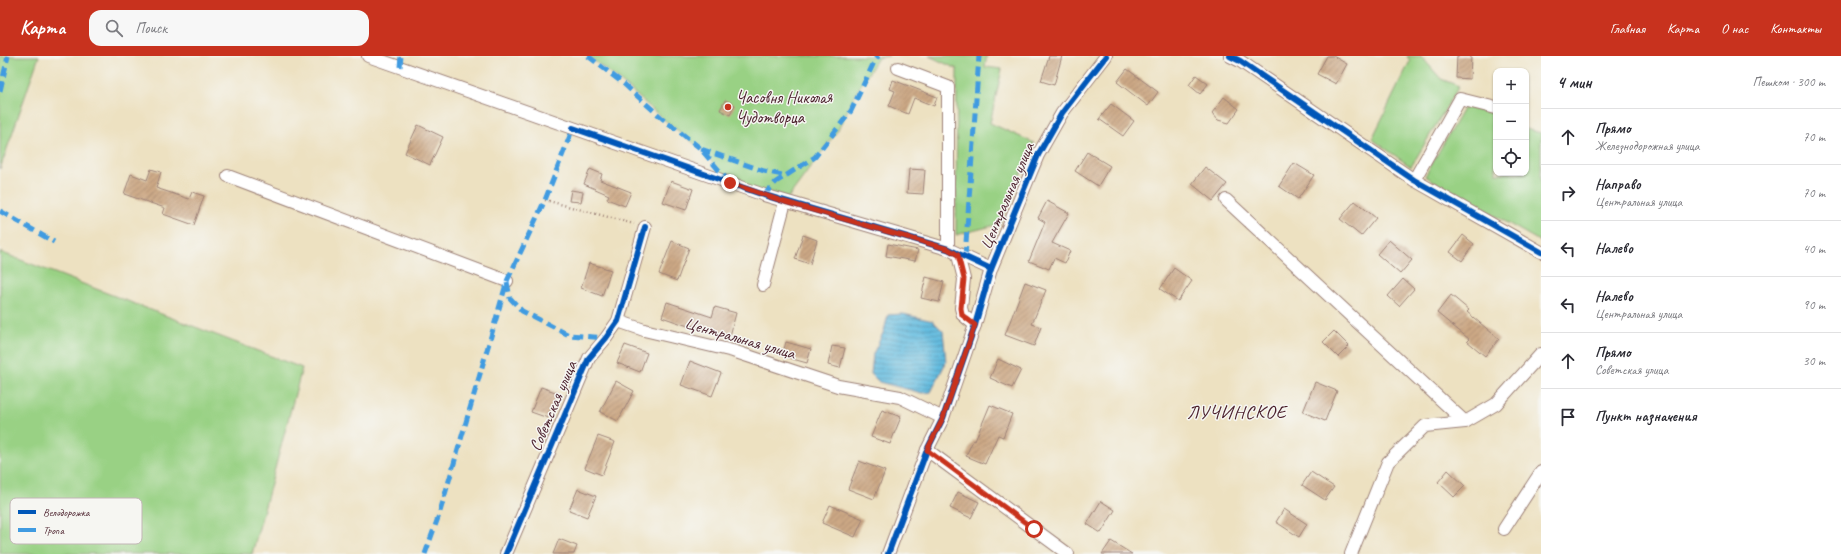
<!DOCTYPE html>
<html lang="ru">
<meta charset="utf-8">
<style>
body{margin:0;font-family:Caveat,sans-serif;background:#f7f7f7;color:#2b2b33}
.controls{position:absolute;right:12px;top:12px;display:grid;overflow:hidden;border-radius:8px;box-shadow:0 1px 3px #0004}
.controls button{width:36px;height:36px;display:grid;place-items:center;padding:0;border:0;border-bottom:1px solid #e1e1e2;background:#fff;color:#2b2b33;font:20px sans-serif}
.stop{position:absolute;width:12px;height:12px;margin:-9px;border:3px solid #c8321e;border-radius:50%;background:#fff}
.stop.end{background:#c8321e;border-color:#fff;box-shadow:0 1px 4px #0008}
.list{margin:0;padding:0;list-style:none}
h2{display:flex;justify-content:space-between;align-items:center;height:52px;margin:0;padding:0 16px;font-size:17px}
h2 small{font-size:13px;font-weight:400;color:#7c7c81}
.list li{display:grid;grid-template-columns:26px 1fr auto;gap:12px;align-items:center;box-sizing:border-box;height:56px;padding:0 16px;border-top:1px solid #e1e1e2}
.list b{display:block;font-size:15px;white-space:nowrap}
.list p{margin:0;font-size:13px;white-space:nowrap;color:#7c7c81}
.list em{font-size:13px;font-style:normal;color:#7c7c81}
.icon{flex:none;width:22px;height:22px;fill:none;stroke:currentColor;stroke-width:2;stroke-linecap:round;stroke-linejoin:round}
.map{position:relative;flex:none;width:1541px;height:498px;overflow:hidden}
header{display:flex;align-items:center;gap:24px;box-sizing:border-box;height:56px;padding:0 20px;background:#c8321e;color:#fff}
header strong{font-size:19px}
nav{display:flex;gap:22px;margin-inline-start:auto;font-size:14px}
.search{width:280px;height:36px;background:#f7f7f7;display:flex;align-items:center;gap:10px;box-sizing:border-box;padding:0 14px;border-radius:12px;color:#7c7c81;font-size:15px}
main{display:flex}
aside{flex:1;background:#fff}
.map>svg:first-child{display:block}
.grass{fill:#99d184;stroke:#727858}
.water{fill:url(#water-rules);stroke:#566d85}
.building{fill:url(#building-hatch)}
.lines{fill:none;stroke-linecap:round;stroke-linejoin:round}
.minor-casing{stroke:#9c8076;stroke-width:14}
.path{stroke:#9c8076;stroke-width:2.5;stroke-dasharray:1 3;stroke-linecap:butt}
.minor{stroke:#fff;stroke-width:12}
.quiet{stroke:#409be1;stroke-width:5;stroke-dasharray:10 5;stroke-linecap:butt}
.cycleway-casing{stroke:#f6f6f2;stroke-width:8}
.cycleway{stroke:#0057b8;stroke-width:6}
.route{stroke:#c8321e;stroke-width:5}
.poi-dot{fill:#c8321e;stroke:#f6f6f2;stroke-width:1.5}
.labels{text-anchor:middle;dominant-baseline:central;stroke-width:3;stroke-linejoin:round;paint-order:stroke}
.poi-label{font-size:17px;fill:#4a1f2b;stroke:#f6f6f2;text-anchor:start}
.street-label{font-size:17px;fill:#4a1f2b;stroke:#f6f6f2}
.quarter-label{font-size:19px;letter-spacing:1px;fill:#4a1f2b;stroke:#f6f6f2}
.key{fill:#f6f6f2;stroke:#c2b6b6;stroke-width:1}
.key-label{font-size:11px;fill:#4a1f2b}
</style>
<header>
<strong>Карта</strong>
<div class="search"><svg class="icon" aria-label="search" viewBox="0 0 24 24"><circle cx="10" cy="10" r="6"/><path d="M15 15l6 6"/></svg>Поиск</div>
<nav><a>Главная</a><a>Карта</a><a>О нас</a><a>Контакты</a></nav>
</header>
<main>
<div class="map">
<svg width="1541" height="498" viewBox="0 0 1541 498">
<defs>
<pattern id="water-rules" width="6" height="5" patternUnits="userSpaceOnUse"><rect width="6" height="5" fill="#62bbdf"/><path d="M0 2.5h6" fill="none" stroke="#5397b5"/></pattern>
<pattern id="building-hatch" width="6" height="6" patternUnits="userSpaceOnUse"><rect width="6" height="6" fill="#cca885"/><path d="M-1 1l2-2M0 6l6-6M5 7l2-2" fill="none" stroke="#a8886d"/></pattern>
</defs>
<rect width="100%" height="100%" fill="#f6f6f2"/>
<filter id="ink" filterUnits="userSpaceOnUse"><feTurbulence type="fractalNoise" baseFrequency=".025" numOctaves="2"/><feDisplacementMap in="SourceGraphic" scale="8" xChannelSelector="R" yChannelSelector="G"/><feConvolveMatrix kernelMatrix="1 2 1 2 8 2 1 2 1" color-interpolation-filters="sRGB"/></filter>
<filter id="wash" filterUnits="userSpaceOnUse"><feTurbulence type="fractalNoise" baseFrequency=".012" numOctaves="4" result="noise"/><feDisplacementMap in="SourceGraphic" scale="16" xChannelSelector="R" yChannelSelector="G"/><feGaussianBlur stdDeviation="0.9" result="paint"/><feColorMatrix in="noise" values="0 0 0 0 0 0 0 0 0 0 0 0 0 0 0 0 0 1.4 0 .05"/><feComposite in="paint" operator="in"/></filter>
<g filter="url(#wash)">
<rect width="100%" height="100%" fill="#ede1c1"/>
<!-- grass -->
<g class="grass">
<path d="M 0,0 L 39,0 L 0,113 Z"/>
<path d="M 588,0 L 889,0 L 878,2 L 856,37 L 838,74 L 785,146 L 730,127 L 700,92 L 662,62 L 624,28 Z"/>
<path d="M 929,0 L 987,0 L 985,11 L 1002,13 L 990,67 L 1034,87 L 1000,168 L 956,179 L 957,13 Z"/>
<path d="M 1407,0 L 1421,0 L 1441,23 L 1459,30 L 1411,111 L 1372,83 L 1410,5 Z"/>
<path d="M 1464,51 L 1496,58 L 1496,117 L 1526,117 L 1526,73 L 1541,77 L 1541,186 L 1425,120 Z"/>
<path d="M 0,196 L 302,312 L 252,498 L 0,498 Z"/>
</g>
<!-- water -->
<path class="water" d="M 903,258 L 933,265 L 943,275 L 946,306 L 931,336 L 922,337 L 879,326 L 871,318 L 873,298 L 884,275 L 888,259 Z"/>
<g id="blocks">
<!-- building -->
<g class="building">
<path d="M 1049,0 L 1062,0 L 1054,29 L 1041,25 Z"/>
<path d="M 1327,0 L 1333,0 L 1347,8 L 1336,28 L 1317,18 Z"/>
<path d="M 1457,0 L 1471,0 L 1470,23 L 1456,22 Z"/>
<path d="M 1127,13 L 1158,36 L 1148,50 L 1117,26 Z"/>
<path d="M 1196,19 L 1208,28 L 1200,38 L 1189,29 Z"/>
<path d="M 893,24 L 937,41 L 934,50 L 914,42 L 908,58 L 889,50 L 895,35 L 890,33 Z"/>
<path d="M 1224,41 L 1239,53 L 1229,67 L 1218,64 L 1212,57 Z"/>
<path d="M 725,44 L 735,49 L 730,59 L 720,54 Z"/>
<path d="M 1111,48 L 1134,65 L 1123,80 L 1099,63 Z"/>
<path d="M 418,69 L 443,81 L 430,109 L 405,97 Z"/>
<path d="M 1087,96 L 1110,110 L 1098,130 L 1075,115 Z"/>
<path d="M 1294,107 L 1314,119 L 1298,143 L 1279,130 Z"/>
<path d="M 1205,111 L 1227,128 L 1213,145 L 1192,128 Z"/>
<path d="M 151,113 L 161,116 L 156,132 L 189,143 L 192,136 L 204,140 L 194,169 L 163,158 L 165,152 L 124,138 L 131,118 L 147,124 Z"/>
<path d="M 590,113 L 602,118 L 600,124 L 631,136 L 625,150 L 607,143 L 609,139 L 584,128 Z"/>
<path d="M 909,113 L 925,114 L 923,138 L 907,137 Z"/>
<path d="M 671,125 L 693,133 L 686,154 L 663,146 Z"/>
<path d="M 571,134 L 583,136 L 581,146 L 569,145 Z"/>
<path d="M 1047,145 L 1069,157 L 1052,187 L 1070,195 L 1065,207 L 1054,202 L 1049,213 L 1029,205 L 1045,166 L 1038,162 Z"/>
<path d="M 1355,145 L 1376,162 L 1361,180 L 1340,163 Z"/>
<path d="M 803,179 L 817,184 L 810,208 L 795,203 Z"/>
<path d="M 1463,179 L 1474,188 L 1462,205 L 1450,196 Z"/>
<path d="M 1389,184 L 1412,204 L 1400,218 L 1377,198 Z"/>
<path d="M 672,185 L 689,192 L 677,225 L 659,218 Z"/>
<path d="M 888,188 L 918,194 L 915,205 L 886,200 Z"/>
<path d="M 589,207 L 611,214 L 602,240 L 581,232 Z"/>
<path d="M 1174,212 L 1192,225 L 1178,245 L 1160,233 Z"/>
<path d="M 926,221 L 944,226 L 939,246 L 921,242 Z"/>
<path d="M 1403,223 L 1414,233 L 1399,250 L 1388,240 Z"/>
<path d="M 1025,226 L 1046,234 L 1032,268 L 1041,271 L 1034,290 L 1005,279 Z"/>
<path d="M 1451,239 L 1469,254 L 1467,256 L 1499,283 L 1485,300 L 1467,285 L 1469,283 L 1437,257 Z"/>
<path d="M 667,246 L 712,261 L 715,251 L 736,257 L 730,280 L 692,269 L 691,271 L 662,261 Z"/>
<path d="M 1334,275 L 1349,290 L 1338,301 L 1323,286 Z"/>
<path d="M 786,286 L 811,293 L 807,307 L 782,300 Z"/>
<path d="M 625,289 L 647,297 L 640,316 L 617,307 Z"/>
<path d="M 832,290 L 845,292 L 840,312 L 828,309 Z"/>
<path d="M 998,303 L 1021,314 L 1012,332 L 990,322 Z"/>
<path d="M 690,305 L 721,317 L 712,340 L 681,329 Z"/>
<path d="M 616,325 L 634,335 L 618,365 L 600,356 Z"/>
<path d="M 1315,326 L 1337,335 L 1325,365 L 1303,356 Z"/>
<path d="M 541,331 L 558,337 L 548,362 L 531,356 Z"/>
<path d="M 990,349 L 1012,358 L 1003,381 L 998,379 L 985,408 L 966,400 L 973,384 L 975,385 Z"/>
<path d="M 882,354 L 901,361 L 890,388 L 871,381 Z"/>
<path d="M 598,380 L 615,386 L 602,419 L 585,412 Z"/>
<path d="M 859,405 L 885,415 L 874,443 L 848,433 Z"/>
<path d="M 1448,414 L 1465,430 L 1454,441 L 1438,426 Z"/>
<path d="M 1311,416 L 1334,431 L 1325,444 L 1302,429 Z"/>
<path d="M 578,433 L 596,440 L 587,461 L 569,454 Z"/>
<path d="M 958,436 L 979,446 L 971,462 L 950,452 Z"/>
<path d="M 1101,445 L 1115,454 L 1101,477 L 1087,468 Z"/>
<path d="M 830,449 L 863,463 L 855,481 L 822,467 Z"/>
<path d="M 1284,453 L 1307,468 L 1299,481 L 1276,466 Z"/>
<path d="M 559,483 L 577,490 L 574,498 L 553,498 Z"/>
<path d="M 1111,485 L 1132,498 L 1102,498 Z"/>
</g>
</g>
</g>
<g filter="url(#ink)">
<use href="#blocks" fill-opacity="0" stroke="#9c8076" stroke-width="1"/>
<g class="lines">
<!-- minor casing -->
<g class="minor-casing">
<g id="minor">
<path d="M 368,0 L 764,139 L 948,193 L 991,213"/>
<path d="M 1230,0 L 1240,5 L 1414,124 L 1541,196"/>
<path d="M 898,12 L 948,31 L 948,193"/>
<path d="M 228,120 L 507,225"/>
<path d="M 1414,124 L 1460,43 L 1496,52"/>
<path d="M 1226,144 L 1465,366"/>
<path d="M 958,199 L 964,223 L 961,252 L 963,259 L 975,269"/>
<path d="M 763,229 L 785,146"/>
<path d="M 618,265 L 644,274 L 733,295 L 838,330 L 900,341 L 943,362"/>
<path d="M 927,394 L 1068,498"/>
<path d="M 1504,473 L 1541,416"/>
<path d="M 506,498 L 589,302 L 606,282 L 618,265 L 645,171"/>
<path d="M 888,498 L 927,394 L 943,362 L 975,269 L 991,213 L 1038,99 L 1062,57 L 1106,0"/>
<path d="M 1351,498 L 1388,406 L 1425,370 L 1465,366 L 1496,348 L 1541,298"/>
</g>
</g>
<!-- path -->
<path class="path" d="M 545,144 L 634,168"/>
<!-- minor -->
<use href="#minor" class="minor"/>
<!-- quiet -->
<g class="quiet">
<path d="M 588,0 L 624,28 L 662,62 L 700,92 L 729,126"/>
<path d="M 400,11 L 401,0"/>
<path d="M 0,35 L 8,0"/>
<path d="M 701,93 L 764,115 L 787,120"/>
<path d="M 764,139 L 776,126 L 815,101 L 851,55 L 876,2 L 879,0"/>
<path d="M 0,155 L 54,186"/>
<path d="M 965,201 L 979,0"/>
<path d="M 507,226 L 510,242 L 522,255 L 569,279 L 606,282"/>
<path d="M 425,498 L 439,459 L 507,225 L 545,144 L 573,72"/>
</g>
<!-- cycleway casing -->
<g class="cycleway-casing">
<g id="cycleway">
<path d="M 1230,0 L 1240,5 L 1414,124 L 1541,196"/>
<path d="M 573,72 L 764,139 L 948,193 L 991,213"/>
<path d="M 506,498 L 589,302 L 606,282 L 618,265 L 645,171"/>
<path d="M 888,498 L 927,394 L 943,362 L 975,269 L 991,213 L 1038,99 L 1062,57 L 1106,0"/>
</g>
</g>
<!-- cycleway -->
<use href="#cycleway" class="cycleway"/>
</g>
</g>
<g class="lines" filter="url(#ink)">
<!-- route -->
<path class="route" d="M 730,127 L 785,146 L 948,193 L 958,199 L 964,223 L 961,252 L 962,259 L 975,269 L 943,362 L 927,394 L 1034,473"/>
</g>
<!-- markers -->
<circle class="poi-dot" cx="728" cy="51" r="4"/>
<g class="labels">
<!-- poi labels -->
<g class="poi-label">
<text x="736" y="41">Часовня Николая<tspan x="736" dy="20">Чудотворца</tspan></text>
</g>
<!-- street labels -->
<g class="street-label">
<text transform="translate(1007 140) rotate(-67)">Центральная улица</text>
<text transform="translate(740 282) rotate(16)">Центральная улица</text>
<text transform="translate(553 350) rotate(-67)">Советская улица</text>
</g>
<!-- quarter labels -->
<g class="quarter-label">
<text x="1237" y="356">ЛУЧИНСКОЕ</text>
</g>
</g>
<!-- legend -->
<rect x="10" y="442" width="132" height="46" rx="6" class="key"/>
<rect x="18" y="454" width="18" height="4" fill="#0057b8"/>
<rect x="18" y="472" width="18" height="4" fill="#409be1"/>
<g class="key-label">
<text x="43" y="460">Велодорожка</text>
<text x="43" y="478">Тропа</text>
</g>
</svg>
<div class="controls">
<button>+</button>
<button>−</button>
<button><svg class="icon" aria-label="locate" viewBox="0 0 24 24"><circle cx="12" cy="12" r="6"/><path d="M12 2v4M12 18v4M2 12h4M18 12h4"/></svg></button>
</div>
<div class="stop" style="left:1034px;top:473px"></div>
<div class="stop end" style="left:730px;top:127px"></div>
</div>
<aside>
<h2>4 мин<small>Пешком · 300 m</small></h2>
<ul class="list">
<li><svg class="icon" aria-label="ahead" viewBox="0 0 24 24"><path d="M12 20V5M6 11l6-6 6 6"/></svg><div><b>Прямо</b><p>Железнодорожная улица</p></div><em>70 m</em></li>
<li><svg class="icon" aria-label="right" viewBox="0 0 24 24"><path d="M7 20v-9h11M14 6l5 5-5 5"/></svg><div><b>Направо</b><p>Центральная улица</p></div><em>70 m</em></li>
<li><svg class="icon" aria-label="left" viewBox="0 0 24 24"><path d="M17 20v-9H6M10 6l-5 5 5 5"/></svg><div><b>Налево</b></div><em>40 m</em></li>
<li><svg class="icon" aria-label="left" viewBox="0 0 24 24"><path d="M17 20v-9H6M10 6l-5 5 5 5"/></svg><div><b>Налево</b><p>Центральная улица</p></div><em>90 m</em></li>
<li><svg class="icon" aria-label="ahead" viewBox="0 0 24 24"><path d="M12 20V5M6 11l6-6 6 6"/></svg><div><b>Прямо</b><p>Советская улица</p></div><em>30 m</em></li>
<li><svg class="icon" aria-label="arrive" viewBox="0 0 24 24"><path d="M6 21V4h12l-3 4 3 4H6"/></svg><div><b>Пункт назначения</b></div></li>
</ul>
</aside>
</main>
